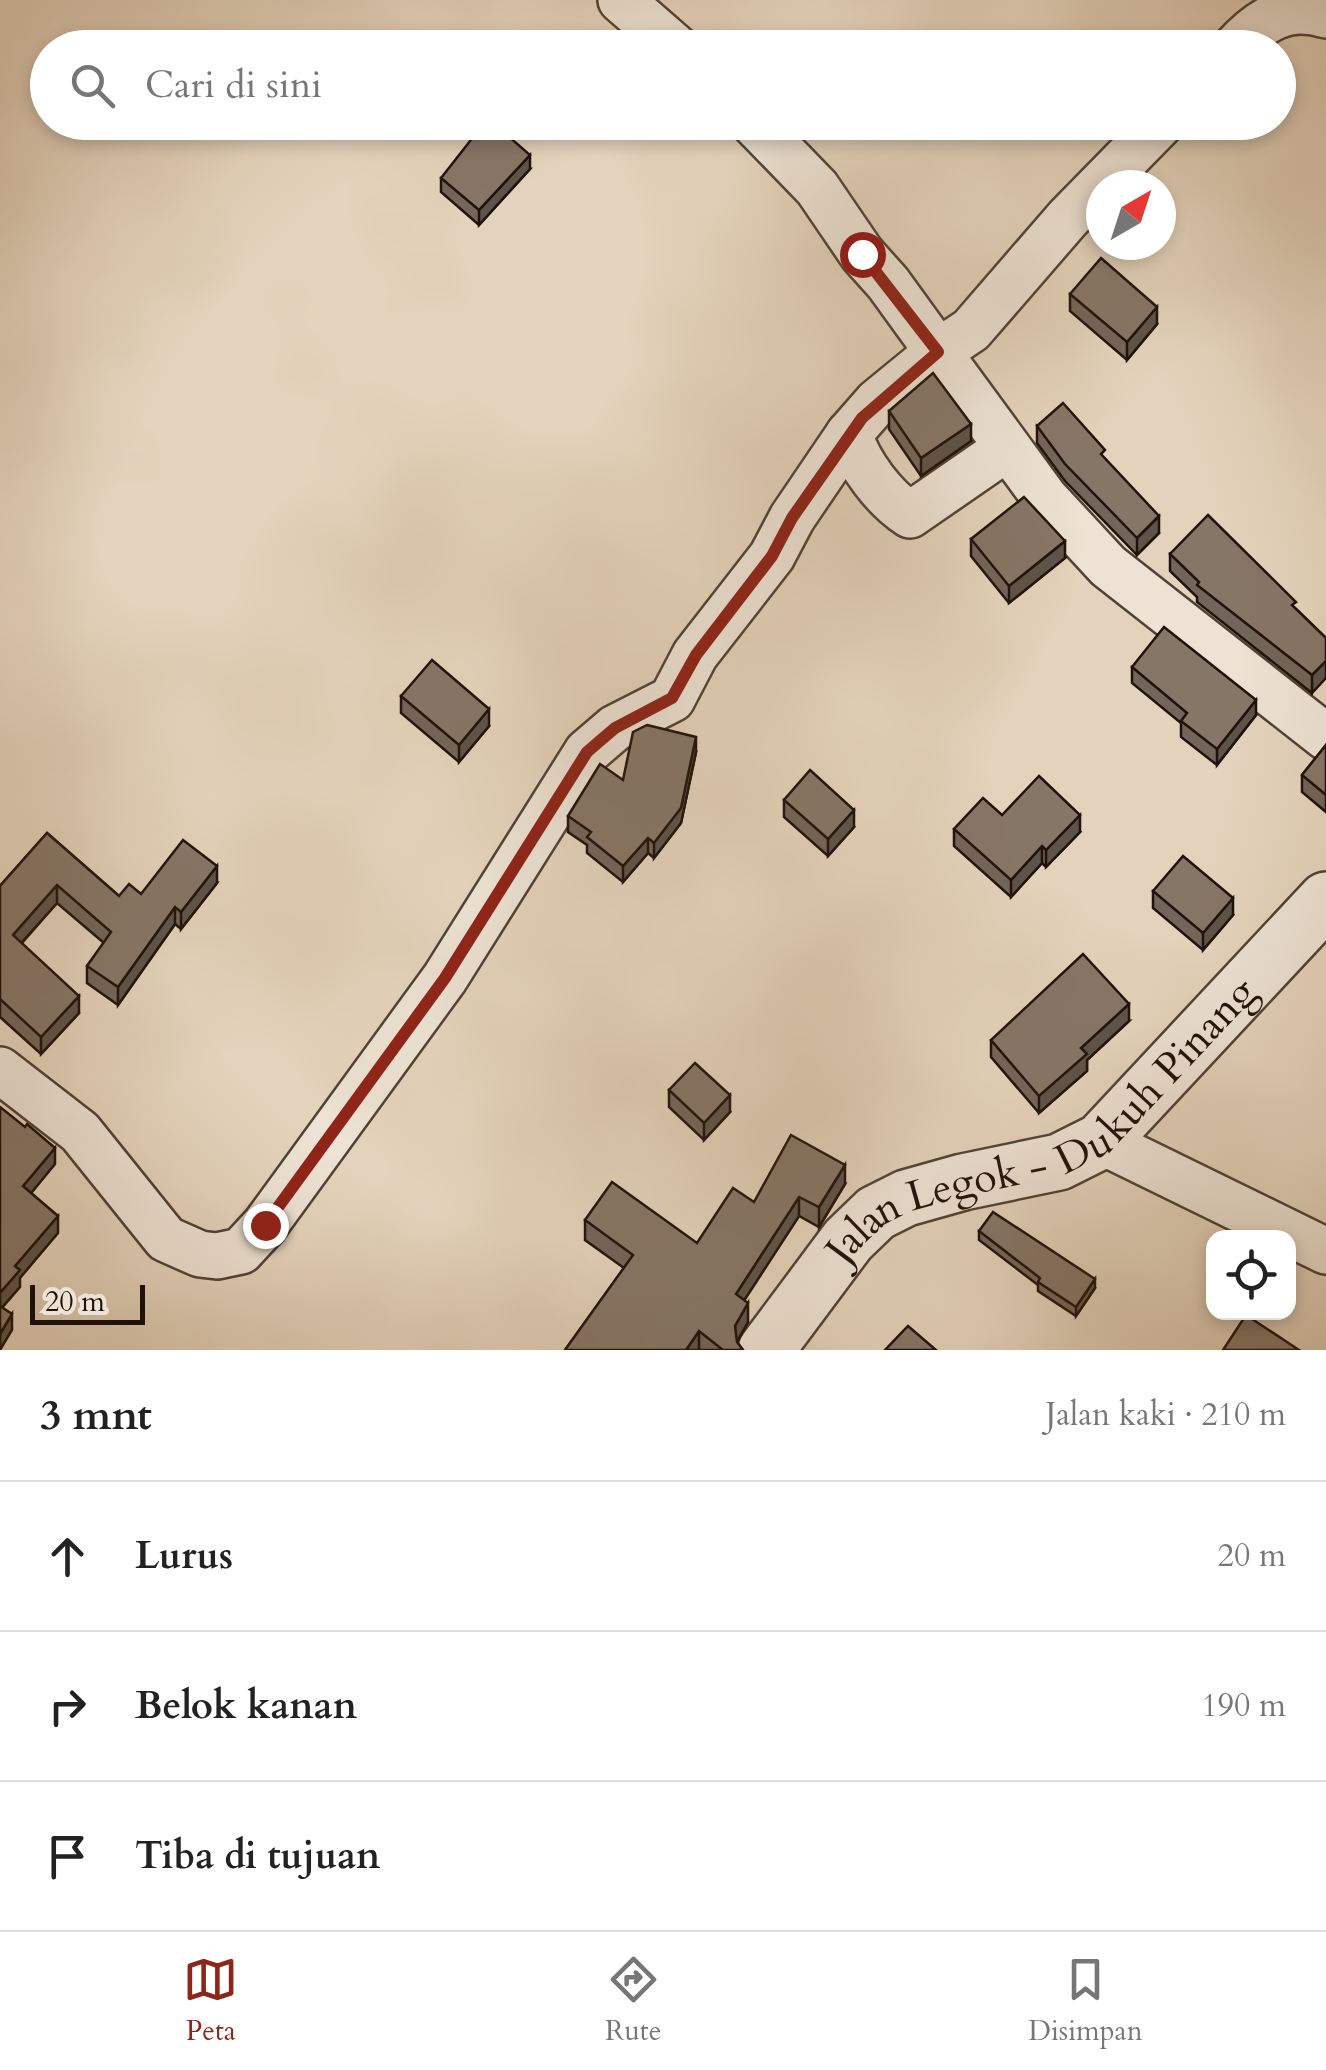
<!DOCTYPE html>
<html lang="id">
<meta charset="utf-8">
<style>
body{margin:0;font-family:Cardo,serif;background:#f2f2f2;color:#222}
.controls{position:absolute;right:30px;bottom:30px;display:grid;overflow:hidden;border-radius:20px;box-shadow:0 5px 15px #0003}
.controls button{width:90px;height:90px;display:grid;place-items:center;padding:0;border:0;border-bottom:2px solid #e0e0e0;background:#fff;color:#222;font:50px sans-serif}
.compass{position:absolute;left:1086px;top:170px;width:90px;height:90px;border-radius:50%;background:#fff;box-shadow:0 5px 15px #0003;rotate:39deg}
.scale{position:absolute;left:30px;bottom:25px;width:115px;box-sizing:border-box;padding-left:10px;border:5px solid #20120a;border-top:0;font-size:28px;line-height:35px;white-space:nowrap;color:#20120a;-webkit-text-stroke:8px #ede2d3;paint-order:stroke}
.stop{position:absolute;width:30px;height:30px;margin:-22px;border:8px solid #8f2418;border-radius:50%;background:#fff}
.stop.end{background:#8f2418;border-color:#fff;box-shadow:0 2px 10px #0008}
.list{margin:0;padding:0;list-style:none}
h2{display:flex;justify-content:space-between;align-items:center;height:130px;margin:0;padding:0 40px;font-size:42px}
h2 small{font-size:32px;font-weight:400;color:#767676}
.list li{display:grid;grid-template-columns:65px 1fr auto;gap:30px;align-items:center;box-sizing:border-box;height:150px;padding:0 40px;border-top:2px solid #e0e0e0}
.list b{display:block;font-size:38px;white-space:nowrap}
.list em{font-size:32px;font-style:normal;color:#767676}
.icon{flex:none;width:55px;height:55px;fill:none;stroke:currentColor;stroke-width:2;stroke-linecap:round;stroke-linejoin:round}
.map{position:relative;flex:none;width:1326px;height:1350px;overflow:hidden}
.search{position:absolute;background:#fff;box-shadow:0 5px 15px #0003;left:30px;right:30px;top:30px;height:110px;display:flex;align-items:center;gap:25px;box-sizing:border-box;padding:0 35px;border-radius:55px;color:#767676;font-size:38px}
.sheet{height:580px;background:#fff}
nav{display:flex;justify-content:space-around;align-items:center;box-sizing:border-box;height:140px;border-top:2px solid #e0e0e0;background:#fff;font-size:28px;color:#767676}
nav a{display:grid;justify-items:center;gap:5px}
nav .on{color:#8f2418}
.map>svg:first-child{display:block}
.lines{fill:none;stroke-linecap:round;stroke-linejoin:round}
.minor-casing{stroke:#514236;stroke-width:50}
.tertiary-casing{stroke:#514236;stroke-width:60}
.minor{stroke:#ede2d3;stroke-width:45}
.tertiary{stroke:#ede2d3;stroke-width:55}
.wall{fill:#736559;stroke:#20120a;stroke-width:2.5}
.shaded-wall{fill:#5e5348;stroke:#20120a;stroke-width:2.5}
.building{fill:#867667;stroke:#20120a;stroke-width:2.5}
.route{stroke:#8f2418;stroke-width:12}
.labels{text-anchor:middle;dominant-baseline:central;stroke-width:10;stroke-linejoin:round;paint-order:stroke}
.street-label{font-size:42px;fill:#20120a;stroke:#ede2d3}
</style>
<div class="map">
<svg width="1326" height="1350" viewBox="0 0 1326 1350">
<rect width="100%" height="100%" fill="#e4d3bc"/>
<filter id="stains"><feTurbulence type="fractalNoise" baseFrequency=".002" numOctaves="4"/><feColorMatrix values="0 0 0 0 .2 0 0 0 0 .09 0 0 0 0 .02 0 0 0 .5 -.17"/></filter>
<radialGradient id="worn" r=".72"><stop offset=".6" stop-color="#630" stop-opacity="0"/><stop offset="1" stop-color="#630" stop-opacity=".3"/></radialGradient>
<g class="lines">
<!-- minor casing -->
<g class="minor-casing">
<g id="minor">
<path d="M 621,0 L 676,48"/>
<path d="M 1235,48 C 1261,19 1288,3 1326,15"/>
<path d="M 753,122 L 817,188 L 862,254 L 888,283 L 938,352 L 877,402 L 849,434 C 859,465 884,498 910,515 L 1007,448"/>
<path d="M 1162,122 L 1068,218 L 971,330 L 938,352 L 1045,498 L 1108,566 L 1326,737"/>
<path d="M 0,1070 L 80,1132 L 166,1239 L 200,1254 L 217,1256 L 241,1251 L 265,1225 L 445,978 L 587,752 L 615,728 L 672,699 L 695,655 L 772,556 L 792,518 L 849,434"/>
<path d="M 1101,1141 L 1326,1251"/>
</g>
</g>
<!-- tertiary casing -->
<g class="tertiary-casing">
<g id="tertiary">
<path id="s1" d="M 766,1350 L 848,1240 L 876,1213 L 906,1198 L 963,1182 L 1059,1162 L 1101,1141 L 1326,900"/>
</g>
</g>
<!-- minor -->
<use href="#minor" class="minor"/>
<!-- tertiary -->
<use href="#tertiary" class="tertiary"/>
</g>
<!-- wall -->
<g class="wall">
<path d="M 530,169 L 479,225 L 441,192 L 441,178 Z"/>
<path d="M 1070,294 L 1157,324 L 1127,360 L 1070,311 Z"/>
<path d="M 889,411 L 971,441 L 921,476 L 889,429 Z"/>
<path d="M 1037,426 L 1159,533 L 1137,555 L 1065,481 L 1037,443 Z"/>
<path d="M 971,539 L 1065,558 L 1009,603 L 971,556 Z"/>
<path d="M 1170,554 L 1296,609 L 1326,638 L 1312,693 L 1197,602 L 1197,597 L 1170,571 Z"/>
<path d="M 1132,667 L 1256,715 L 1217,765 L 1181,737 L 1181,723 L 1132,683 Z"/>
<path d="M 401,696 L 489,726 L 459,762 L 401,713 Z"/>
<path d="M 1326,745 L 1326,812 L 1302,792 L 1302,775 Z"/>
<path d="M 696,752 L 681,823 L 654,858 L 648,853 L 623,882 L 587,853 L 587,845 L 568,832 L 568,816 L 623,780 Z"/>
<path d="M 784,800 L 854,827 L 828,856 L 784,817 Z"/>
<path d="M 1002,815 L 1080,832 L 1046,867 L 1042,863 L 1011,897 L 954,846 L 954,829 Z"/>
<path d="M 47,833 L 119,896 L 217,883 L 181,929 L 175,924 L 118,1005 L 87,983 L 87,966 L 104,943 L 57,903 L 22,943 L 79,1013 L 41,1054 L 0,1017 L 0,886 Z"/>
<path d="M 1153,891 L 1233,915 L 1203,950 L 1153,908 Z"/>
<path d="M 1129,1021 L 1087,1060 L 1087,1071 L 1039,1113 L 991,1057 L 991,1040 Z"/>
<path d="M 669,1090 L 730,1112 L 704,1140 L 669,1107 Z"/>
<path d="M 845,1184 L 819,1227 L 799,1216 L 744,1300 L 748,1322 L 737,1342 L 743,1350 L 565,1350 L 624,1268 L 585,1240 L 585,1220 L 697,1243 L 754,1202 Z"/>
<path d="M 979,1231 L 1095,1288 L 1076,1316 L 1038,1291 L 1038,1285 L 979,1240 Z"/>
</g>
<!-- shaded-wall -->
<g class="shaded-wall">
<path d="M 530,155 L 530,169 L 479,225 L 479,210 Z"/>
<path d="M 1157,307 L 1157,324 L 1127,360 L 1127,342 Z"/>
<path d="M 971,424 L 971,441 L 921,476 L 921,458 Z"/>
<path d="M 1159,516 L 1159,533 L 1137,555 L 1137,538 Z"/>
<path d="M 1065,541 L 1065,558 L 1009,603 L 1009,586 Z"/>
<path d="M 1326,661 L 1326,678 L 1312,693 L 1312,675 Z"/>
<path d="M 1256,700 L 1256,715 L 1217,765 L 1217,749 Z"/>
<path d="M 489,709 L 489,726 L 459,762 L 459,745 Z"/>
<path d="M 696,737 L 696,752 L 681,823 L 654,858 L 654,843 Z"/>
<path d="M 854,810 L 854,827 L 828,856 L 828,839 Z"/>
<path d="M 1080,815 L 1080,832 L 1046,867 L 1046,850 Z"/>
<path d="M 648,838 L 648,853 L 623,882 L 623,866 Z"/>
<path d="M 1042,846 L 1042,863 L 1011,897 L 1011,880 Z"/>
<path d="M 217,866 L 217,883 L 181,929 L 181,912 Z"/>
<path d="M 57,885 L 57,903 L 13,952 L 13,935 Z"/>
<path d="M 1233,898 L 1233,915 L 1203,950 L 1203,933 Z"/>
<path d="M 175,907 L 175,924 L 118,1005 L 118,987 Z"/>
<path d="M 79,996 L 79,1013 L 41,1054 L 41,1037 Z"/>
<path d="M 1129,1004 L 1129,1021 L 1087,1060 L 1087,1071 L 1039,1113 L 1039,1096 L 1081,1048 Z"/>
<path d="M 730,1095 L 730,1112 L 704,1140 L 704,1123 Z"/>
<path d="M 55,1148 L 55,1164 L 23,1203 L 23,1186 Z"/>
<path d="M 845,1165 L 845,1184 L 819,1227 L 819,1207 Z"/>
<path d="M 799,1197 L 799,1216 L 736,1313 L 736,1294 Z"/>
<path d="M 58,1216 L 58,1233 L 20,1278 L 20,1287 L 0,1310 L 0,1293 L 15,1266 Z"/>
<path d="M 1095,1279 L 1095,1288 L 1076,1316 L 1076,1307 Z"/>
<path d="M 748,1303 L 748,1322 L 735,1345 L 735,1326 Z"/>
<path d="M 12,1314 L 12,1330 L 0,1350 L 0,1334 Z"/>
<path d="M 699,1331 L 699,1350 L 686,1350 Z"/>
</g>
<!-- building -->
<g class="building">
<path d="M 485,122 L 492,122 L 530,155 L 479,210 L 441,178 Z"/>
<path d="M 1101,258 L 1157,307 L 1127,342 L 1070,294 Z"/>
<path d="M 933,373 L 971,424 L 921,458 L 889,411 Z"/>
<path d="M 1063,403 L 1105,450 L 1101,454 L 1159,516 L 1137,538 L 1065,464 L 1037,426 Z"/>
<path d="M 1024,497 L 1065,541 L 1009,586 L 971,539 Z"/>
<path d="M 1208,515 L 1296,602 L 1292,605 L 1326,638 L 1326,661 L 1312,675 L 1197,585 L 1199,582 L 1170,554 Z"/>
<path d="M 1164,627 L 1256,700 L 1217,749 L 1181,721 L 1187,713 L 1132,667 Z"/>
<path d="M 432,660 L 489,709 L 459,745 L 401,696 Z"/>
<path d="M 647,725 L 696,737 L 681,808 L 654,843 L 648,838 L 623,866 L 587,837 L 591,832 L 568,816 L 600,764 L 623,780 L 633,732 Z"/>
<path d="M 1326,745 L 1326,795 L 1302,775 Z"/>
<path d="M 810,770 L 854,810 L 828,839 L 784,800 Z"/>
<path d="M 1039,776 L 1080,815 L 1046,850 L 1042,846 L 1011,880 L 954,829 L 983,798 L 1002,815 Z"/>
<path d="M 47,833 L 119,896 L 129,884 L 141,894 L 183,840 L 217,866 L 181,912 L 175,907 L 118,987 L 87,966 L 111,932 L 57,885 L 13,935 L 79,996 L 41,1037 L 0,999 L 0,886 Z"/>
<path d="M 1183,856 L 1233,898 L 1203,933 L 1153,891 Z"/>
<path d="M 1083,954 L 1129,1004 L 1081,1048 L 1087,1054 L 1039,1096 L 991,1040 Z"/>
<path d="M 695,1063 L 730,1095 L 704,1123 L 669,1090 Z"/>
<path d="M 0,1107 L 25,1127 L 27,1124 L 55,1148 L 23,1186 L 58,1216 L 15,1266 L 20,1270 L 0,1293 Z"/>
<path d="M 791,1135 L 845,1165 L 819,1207 L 799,1197 L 736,1294 L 748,1303 L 735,1326 L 737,1342 L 743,1350 L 723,1350 L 699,1331 L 686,1350 L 565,1350 L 633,1255 L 585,1220 L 612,1182 L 697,1243 L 733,1188 L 754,1202 Z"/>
<path d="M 993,1212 L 1095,1279 L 1076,1307 L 1038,1282 L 1040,1278 L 979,1231 Z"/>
<path d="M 0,1306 L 12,1314 L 0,1334 Z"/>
<path d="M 1246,1315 L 1299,1350 L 1223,1350 Z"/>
<path d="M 908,1326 L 936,1350 L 885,1350 Z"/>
</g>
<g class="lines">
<!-- route -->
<path class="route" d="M 265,1225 L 445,978 L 587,752 L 615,728 L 672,698 L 696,655 L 772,556 L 792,518 L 862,418 L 938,352 L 862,254"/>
</g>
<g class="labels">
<!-- street labels -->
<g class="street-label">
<text stroke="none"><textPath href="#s1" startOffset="372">Jalan Legok - Dukuh Pinang</textPath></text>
</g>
</g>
<rect width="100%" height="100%" filter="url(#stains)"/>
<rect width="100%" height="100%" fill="url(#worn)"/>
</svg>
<div class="controls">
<button><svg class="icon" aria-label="locate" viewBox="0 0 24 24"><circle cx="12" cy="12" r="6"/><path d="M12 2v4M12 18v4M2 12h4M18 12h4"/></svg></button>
</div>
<svg class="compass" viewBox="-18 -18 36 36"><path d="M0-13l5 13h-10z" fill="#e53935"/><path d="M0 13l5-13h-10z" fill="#767676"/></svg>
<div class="scale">20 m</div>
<div class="stop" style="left:862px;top:254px"></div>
<div class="stop end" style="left:265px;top:1225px"></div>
<div class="search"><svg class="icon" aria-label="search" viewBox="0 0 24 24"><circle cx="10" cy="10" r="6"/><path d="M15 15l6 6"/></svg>Cari di sini</div>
</div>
<section class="sheet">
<h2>3 mnt<small>Jalan kaki · 210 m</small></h2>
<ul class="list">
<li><svg class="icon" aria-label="ahead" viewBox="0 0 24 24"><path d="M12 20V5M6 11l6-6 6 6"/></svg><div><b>Lurus</b></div><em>20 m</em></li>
<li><svg class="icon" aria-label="right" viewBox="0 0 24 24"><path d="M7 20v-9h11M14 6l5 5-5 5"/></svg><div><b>Belok kanan</b></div><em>190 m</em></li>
<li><svg class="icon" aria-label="arrive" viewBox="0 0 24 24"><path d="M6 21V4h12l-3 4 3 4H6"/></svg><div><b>Tiba di tujuan</b></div></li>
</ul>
</section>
<nav>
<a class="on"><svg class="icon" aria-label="map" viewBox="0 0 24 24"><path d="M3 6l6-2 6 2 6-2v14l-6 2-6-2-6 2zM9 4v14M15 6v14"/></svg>Peta</a>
<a><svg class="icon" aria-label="directions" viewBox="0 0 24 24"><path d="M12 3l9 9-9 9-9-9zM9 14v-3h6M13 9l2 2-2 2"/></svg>Rute</a>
<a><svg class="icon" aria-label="saved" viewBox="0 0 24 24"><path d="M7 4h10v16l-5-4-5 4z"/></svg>Disimpan</a>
</nav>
